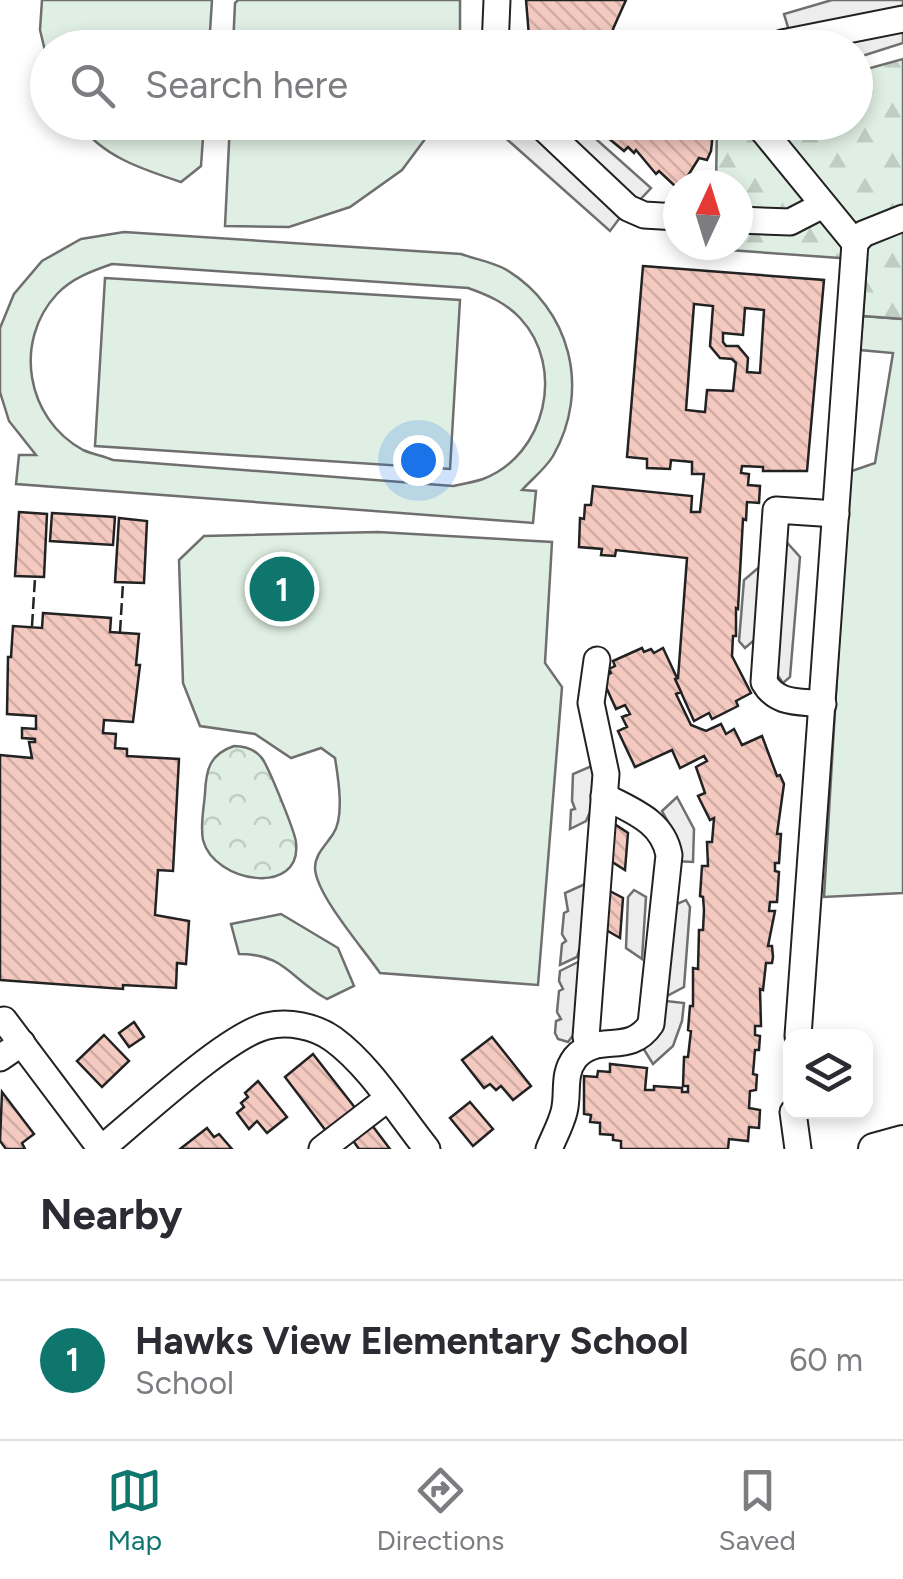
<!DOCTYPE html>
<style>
body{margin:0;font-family:Figtree,sans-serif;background:#f2f2f3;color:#2b2b33}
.controls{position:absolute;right:30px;bottom:30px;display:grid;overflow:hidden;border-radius:20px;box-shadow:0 5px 15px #0003}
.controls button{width:90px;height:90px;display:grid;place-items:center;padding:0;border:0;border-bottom:2px solid #e1e1e2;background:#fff;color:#2b2b33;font:50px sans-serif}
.compass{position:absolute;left:663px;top:170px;width:90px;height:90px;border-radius:50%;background:#fff;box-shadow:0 5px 15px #0003;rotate:4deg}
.you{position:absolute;left:418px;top:460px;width:35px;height:35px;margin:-25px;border:8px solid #fff;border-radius:50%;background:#1a73e8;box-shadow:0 0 0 15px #1a73e833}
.badge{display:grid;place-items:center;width:65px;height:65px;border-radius:50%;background:#0f766e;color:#fff;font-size:32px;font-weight:700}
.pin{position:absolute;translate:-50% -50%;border:5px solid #fff;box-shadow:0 2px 10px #0006}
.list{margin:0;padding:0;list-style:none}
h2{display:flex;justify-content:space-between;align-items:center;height:130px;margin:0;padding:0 40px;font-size:42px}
h2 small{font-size:32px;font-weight:400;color:#7c7c81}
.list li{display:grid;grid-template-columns:65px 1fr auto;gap:30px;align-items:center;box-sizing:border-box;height:160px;padding:0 40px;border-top:2px solid #e1e1e2}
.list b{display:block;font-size:38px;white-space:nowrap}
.list p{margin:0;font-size:32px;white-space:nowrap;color:#7c7c81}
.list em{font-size:32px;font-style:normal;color:#7c7c81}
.icon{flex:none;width:55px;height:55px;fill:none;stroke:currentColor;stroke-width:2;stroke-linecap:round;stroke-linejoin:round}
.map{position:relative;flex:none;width:903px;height:1149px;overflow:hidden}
.search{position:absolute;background:#fff;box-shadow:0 5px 15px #0003;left:30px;right:30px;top:30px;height:110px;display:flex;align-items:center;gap:25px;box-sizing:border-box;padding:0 35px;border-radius:55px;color:#7c7c81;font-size:38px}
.sheet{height:290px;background:#fff}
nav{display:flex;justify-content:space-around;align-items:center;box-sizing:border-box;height:140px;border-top:2px solid #e1e1e2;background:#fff;font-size:28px;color:#7c7c81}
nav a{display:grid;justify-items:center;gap:5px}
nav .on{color:#0f766e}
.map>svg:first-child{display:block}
.grass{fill:#e0efe3;stroke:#6f6f6f;stroke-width:2.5;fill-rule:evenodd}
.forest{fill:url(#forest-firs);stroke:#6f6f6f;stroke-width:2.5}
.park{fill:url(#park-crowns);stroke:#6f6f6f;stroke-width:2.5}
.parking{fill:#ededed;stroke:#6f6f6f;stroke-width:2.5}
.building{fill:url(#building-back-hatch);stroke:#222;stroke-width:2.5;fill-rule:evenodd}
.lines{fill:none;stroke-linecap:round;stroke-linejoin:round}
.minor-casing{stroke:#222;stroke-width:29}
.major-casing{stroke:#222;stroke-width:34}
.minor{stroke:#fff;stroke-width:25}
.major{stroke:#fff;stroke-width:30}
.fence{stroke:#222;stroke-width:2.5;stroke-dasharray:12 5;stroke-linecap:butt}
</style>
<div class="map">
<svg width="903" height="1149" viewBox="0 0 903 1149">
<defs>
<pattern id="forest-firs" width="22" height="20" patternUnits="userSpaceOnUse" patternTransform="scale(2.5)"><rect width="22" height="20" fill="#e0efe3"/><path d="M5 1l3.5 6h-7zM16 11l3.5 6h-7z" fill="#c0cdc2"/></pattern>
<pattern id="park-crowns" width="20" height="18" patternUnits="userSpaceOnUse" patternTransform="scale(2.5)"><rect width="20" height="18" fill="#e0efe3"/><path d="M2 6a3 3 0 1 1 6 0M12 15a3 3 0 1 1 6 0" fill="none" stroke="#c0cdc2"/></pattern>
<pattern id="building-back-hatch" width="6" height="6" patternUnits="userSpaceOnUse" patternTransform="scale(2.5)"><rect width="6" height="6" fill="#f3c9c0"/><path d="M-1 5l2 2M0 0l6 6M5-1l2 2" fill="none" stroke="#d0aca5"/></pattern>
</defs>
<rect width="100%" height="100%" fill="#fff"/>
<!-- grass -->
<g class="grass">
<path d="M 42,0 L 212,0 L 209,47 L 48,48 L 47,59 L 40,30 Z"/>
<path d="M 238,0 L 460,0 L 460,47 L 233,47 L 235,3 Z"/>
<path d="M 79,123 L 204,123 L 201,166 L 181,182 C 145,170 102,157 79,123 Z"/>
<path d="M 230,123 L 230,122 L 437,123 L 402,170 L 350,207 L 289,227 L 225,226 Z"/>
<path d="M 124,232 L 461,254 C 475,259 492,262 505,269 C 571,308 591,390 553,456 C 546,468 532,479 522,490 L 536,491 L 533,523 L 16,484 L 19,455 L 36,455 L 9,421 L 0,392 L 0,328 L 14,294 L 42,261 L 81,239 ZM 112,264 L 468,288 C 488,295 506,303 520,318 C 566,367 546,455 483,479 C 474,482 463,484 453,486 L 113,460 C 103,456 92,454 83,450 C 26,419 13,341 57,294 C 72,278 92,271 112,264 Z"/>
<path d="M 105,278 L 460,300 L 450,469 L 95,446 Z"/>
<path d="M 863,316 L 903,319 L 903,893 L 824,897 L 849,472 L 875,463 L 893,353 L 860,350 Z"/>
<path d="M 378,532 L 552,542 L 545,663 L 562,687 L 538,985 L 380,973 C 363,948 316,895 315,868 C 315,854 326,845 333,834 C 345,817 338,777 335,758 L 321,748 L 291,758 L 255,734 L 200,726 L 183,683 L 179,560 L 204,536 Z"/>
<path d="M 281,914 L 338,948 L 354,986 L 327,999 C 290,979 286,954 239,954 L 231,924 Z"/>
</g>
<!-- forest -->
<path class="forest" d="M 903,59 L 903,319 L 863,316 L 867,260 L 715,249 L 715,245 L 738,245 L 738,185 L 716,185 L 717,123 L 856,122 L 856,72 Z"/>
<!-- park -->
<path class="park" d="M 234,746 C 245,746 254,749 261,757 C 267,763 296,834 296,843 C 302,897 214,883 203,840 C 200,825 204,808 205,793 C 206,769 210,754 234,746 Z"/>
<!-- parking -->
<g class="parking">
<path d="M 832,0 L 903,0 L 903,43 L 856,58 L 856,48 L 794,47 L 784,14 Z"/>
<path d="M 492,123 L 522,123 L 622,215 L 610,231 L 492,126 Z"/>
<path d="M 546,123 L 578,123 L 651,188 L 636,204 Z"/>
<path d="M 782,537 L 800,557 L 790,677 L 783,683 L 774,670 Z"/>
<path d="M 764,563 L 758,637 L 745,648 L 739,641 L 744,580 Z"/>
<path d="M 594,765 L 591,810 L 586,821 L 570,829 L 571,810 L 575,809 L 572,801 L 573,774 Z"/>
<path d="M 677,797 L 694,829 L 693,862 L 675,861 L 675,834 L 662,811 Z"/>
<path d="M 585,884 L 581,945 L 577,957 L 560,965 L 562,944 L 566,941 L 562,934 L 564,913 L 568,911 L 565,893 Z"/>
<path d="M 634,890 L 646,897 L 642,959 L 626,948 L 628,897 Z"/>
<path d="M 686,900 L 690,907 L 684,987 L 665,997 L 672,906 Z"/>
<path d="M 580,961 L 575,1033 L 568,1042 L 558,1039 L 555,1033 L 556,1021 L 561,1019 L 557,1012 L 559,991 L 563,989 L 559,981 L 560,971 Z"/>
<path d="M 666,1001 L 684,1003 L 682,1021 L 673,1046 L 653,1064 L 643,1048 Z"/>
</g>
<!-- building -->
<g class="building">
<path d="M 526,0 L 626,0 L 613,29 L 615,42 L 560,48 L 530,48 Z"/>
<path d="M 606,122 L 704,122 L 704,130 L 713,133 L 711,151 L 707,160 L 699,158 L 684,182 L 675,186 L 659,171 L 656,174 L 636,150 L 634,153 L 628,147 L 624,151 L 607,137 L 611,132 L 605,126 Z"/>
<path d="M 643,266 L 824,280 L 807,471 L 763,471 L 763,467 L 742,466 L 741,473 L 749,474 L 748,485 L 760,486 L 759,503 L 747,502 L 746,520 L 743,519 L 738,609 L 736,608 L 736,636 L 733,636 L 732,656 L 751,693 L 736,701 L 738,706 L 712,719 L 709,713 L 694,721 L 675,679 L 678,678 L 687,558 L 616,550 L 615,556 L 601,555 L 602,549 L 579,547 L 580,518 L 584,519 L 585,505 L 591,505 L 593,486 L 692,496 L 691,512 L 700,512 L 704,474 L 692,474 L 692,462 L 671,460 L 670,469 L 647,468 L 647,459 L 627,457 ZM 694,304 L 713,306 L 710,346 L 720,358 L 732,359 L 736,363 L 733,391 L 707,390 L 705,412 L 686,410 ZM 745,308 L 764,310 L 760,373 L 747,372 L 748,358 L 738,346 L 726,346 L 723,342 L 723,333 L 743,335 Z"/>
<path d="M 19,512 L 47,514 L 44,577 L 15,576 Z"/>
<path d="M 52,513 L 115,517 L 113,545 L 50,541 Z"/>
<path d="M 119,518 L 147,521 L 144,583 L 115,582 Z"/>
<path d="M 43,613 L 111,618 L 110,632 L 139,634 L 136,665 L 140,665 L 133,722 L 104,720 L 103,733 L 116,734 L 115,748 L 127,749 L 127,756 L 179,759 L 173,871 L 158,870 L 155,915 L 189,921 L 186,964 L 177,963 L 176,988 L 123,985 L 123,989 L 0,980 L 0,755 L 32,758 L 29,742 L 35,742 L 35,739 L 22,738 L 22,728 L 36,729 L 36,716 L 7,714 L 8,657 L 11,657 L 13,626 L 42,628 Z"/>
<path d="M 642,648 L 644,652 L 651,649 L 654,653 L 663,648 L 677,678 L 675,679 L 681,692 L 676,694 L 691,725 L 706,731 L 721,724 L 726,734 L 734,729 L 742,745 L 762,736 L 777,776 L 780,775 L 784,784 L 777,834 L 781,834 L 779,863 L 775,863 L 775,871 L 779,872 L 777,902 L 770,902 L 769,911 L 775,911 L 768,946 L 772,946 L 773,957 L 772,963 L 766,963 L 763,990 L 760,989 L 761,1026 L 755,1026 L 755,1035 L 760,1036 L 759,1050 L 755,1050 L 753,1074 L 757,1075 L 756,1090 L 750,1091 L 749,1108 L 760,1110 L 759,1128 L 749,1127 L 748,1141 L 729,1139 L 728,1149 L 621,1149 L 621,1141 L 613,1140 L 613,1135 L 600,1134 L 600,1123 L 590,1122 L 591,1115 L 584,1114 L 584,1076 L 597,1077 L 598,1071 L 610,1072 L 610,1064 L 647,1068 L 645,1090 L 654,1090 L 654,1086 L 682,1088 L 682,1092 L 688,1092 L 688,1086 L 683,1086 L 684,1057 L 688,1057 L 691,1031 L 688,1030 L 690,1006 L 693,1006 L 693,968 L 698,969 L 699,930 L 703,930 L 704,910 L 703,897 L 700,896 L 702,866 L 708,866 L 707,842 L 712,842 L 714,818 L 710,820 L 698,796 L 705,793 L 696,767 L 707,761 L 704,756 L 680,768 L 672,750 L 635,767 L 618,731 L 627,727 L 622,717 L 630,714 L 625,705 L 616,709 L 602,678 L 611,673 L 609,669 L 615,666 L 613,661 Z"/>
<path d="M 610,821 L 628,833 L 625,870 L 606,858 Z"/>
<path d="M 604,888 L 623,898 L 620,938 L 601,927 Z"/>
<path d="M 134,1022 L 144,1037 L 129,1047 L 119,1033 Z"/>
<path d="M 104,1035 L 129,1061 L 102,1087 L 77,1061 Z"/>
<path d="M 492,1037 L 531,1086 L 513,1100 L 501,1086 L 496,1090 L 490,1084 L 484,1088 L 462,1060 Z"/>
<path d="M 313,1054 L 356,1109 L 326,1131 L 285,1077 Z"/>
<path d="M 258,1081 L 287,1117 L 267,1133 L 257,1121 L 249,1129 L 237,1113 L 244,1107 L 241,1103 L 248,1097 L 245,1093 Z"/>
<path d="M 2,1092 L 34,1134 L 22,1143 L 25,1149 L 6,1149 L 0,1141 Z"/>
<path d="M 470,1102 L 493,1129 L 473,1146 L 450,1118 Z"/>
<path d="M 365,1116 L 390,1149 L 359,1149 L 346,1131 Z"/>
<path d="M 207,1128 L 214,1137 L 219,1134 L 232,1149 L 180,1149 Z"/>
</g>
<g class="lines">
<!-- minor casing -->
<g class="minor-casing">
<g id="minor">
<path d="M 495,48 L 497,0"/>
<path d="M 776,48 L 782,43 L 903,19"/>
<path d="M 537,122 L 628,208 L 644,215 L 678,217"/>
<path d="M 756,122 L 855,243"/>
<path d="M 738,220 L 790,222 L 823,205"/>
<path d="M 823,704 C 799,701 777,705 764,682 L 776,510 L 836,514"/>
<path d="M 4,1020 L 101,1149"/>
<path d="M 798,1036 L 855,243 L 863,234 L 903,218"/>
<path d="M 591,1044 L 586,1037 L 606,774 L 591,703 L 597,660"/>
<path d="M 0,1058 L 22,1043"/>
<path d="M 793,1112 L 798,1149"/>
<path d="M 101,1149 C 137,1120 227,1035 267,1026 C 288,1021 315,1026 333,1039 C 370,1066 398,1113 427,1149"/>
<path d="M 322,1149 L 387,1099"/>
<path d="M 549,1149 C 554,1137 561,1124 564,1112 C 569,1093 562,1075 575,1058 C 598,1031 629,1057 651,1024 L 669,855 C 663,821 632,811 604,796"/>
</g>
</g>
<!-- major casing -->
<g class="major-casing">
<path id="major" d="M 874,1149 L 903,1141"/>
</g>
<!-- minor -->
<use href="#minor" class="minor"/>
<!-- major -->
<use href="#major" class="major"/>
<!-- fence -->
<g class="fence">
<path d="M 32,626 L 35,578"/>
<path d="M 120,632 L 123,583"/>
</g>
</g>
</svg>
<div class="controls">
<button><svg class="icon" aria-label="layers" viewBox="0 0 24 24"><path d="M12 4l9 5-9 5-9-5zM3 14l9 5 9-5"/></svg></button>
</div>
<svg class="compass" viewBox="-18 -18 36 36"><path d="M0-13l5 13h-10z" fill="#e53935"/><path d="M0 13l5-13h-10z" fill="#7c7c81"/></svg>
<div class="you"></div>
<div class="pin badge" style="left:282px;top:589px">1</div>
<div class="search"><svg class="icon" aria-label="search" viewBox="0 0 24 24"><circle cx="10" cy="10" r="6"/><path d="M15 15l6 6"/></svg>Search here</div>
</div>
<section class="sheet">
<h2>Nearby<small></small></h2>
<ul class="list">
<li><span class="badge">1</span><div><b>Hawks View Elementary School</b><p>School</p></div><em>60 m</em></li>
</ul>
</section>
<nav>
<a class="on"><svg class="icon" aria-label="map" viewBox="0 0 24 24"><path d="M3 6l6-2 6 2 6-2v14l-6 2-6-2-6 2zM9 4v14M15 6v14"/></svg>Map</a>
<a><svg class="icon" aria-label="directions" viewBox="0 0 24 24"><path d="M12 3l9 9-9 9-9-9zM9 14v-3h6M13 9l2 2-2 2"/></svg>Directions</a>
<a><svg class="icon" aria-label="saved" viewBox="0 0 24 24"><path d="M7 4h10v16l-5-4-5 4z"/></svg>Saved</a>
</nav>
